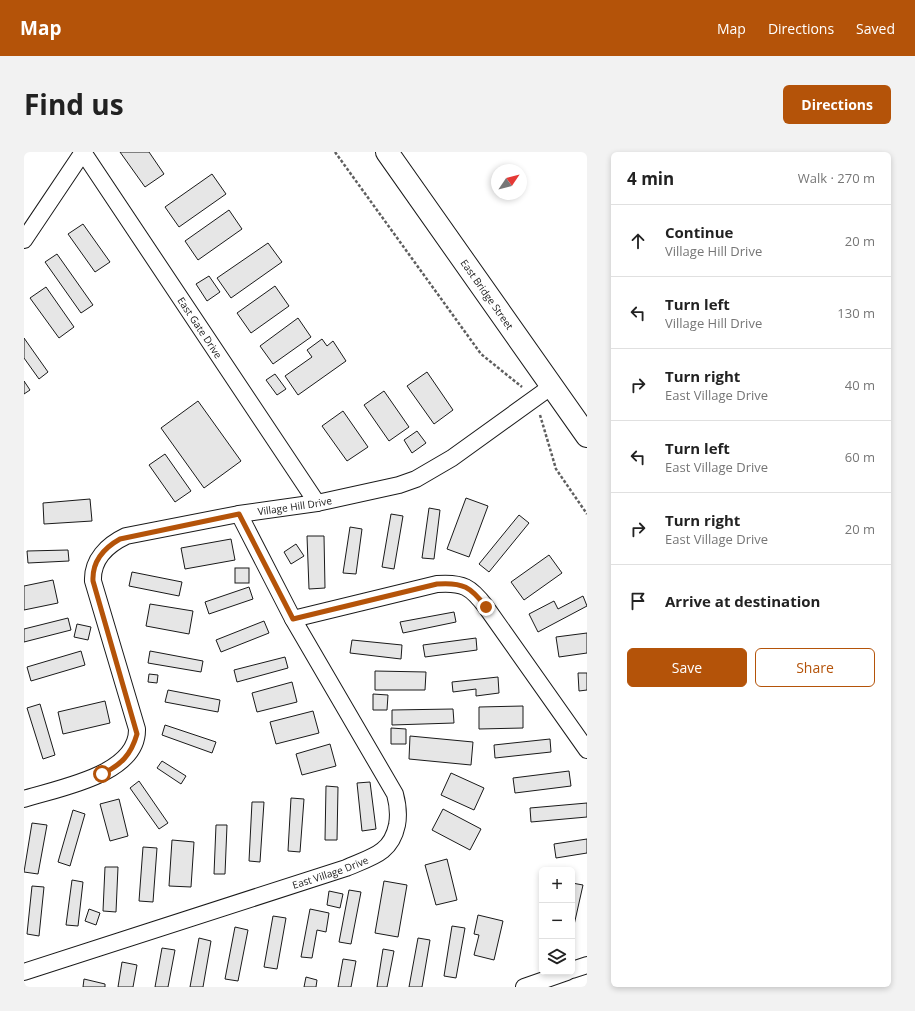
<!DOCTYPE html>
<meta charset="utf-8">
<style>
body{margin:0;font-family:"Open Sans",sans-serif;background:#f2f2f2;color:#222}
.controls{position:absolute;right:12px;bottom:12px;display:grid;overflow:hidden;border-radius:6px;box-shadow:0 2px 6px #0003}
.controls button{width:36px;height:36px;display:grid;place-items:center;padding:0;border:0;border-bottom:1px solid #e0e0e0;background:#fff;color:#222;font:20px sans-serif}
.compass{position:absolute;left:467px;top:12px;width:36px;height:36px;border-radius:50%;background:#fff;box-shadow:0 2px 6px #0003;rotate:55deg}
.stop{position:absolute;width:12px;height:12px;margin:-9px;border:3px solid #b45309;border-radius:50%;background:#fff}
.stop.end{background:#b45309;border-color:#fff;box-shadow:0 1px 4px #0008}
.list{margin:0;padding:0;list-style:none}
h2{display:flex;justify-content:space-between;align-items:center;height:52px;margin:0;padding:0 16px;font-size:17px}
h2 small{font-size:13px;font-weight:400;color:#767676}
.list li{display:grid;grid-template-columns:26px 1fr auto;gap:12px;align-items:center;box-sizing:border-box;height:72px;padding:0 16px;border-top:1px solid #e0e0e0}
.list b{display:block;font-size:15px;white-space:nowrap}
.list p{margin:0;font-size:13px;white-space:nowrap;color:#767676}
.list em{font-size:13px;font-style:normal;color:#767676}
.actions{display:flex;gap:8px;padding:12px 16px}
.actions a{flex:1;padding:9px 0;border:1px solid #b45309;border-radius:6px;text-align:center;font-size:14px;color:#b45309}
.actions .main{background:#b45309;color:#fff}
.icon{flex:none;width:22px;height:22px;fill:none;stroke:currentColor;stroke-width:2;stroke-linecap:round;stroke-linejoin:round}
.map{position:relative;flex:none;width:563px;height:835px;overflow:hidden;border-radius:6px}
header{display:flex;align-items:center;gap:24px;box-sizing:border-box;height:56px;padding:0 20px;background:#b45309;color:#fff}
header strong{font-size:19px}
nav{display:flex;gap:22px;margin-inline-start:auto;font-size:14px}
.intro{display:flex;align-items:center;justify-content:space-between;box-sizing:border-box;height:96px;padding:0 24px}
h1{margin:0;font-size:28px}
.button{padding:10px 18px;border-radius:6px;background:#b45309;color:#fff;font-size:14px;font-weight:700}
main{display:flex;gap:24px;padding:0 24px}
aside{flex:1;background:#fff;border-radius:6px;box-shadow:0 2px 6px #0003}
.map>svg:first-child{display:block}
.building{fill:#e6e6e6;stroke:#1a1a1a}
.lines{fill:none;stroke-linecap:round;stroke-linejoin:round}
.street-casing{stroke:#1a1a1a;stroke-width:18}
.secondary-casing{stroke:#1a1a1a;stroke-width:24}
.path{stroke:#5f5f5f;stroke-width:2.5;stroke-dasharray:3 2;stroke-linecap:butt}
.street{stroke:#fff;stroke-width:16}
.secondary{stroke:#fff;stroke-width:22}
.route{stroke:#b45309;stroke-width:5}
.labels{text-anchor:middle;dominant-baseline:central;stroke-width:3;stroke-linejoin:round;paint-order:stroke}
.street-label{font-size:10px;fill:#1a1a1a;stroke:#fff}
</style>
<header>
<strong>Map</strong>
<nav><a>Map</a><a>Directions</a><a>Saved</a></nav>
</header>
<div class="intro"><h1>Find us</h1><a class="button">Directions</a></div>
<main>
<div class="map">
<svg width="563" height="835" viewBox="0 0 563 835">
<rect width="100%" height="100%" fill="#fff"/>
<!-- building -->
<g class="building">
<path d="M 96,0 L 125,0 L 140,22 L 121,35 Z"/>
<path d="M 188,22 L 202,42 L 155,75 L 141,55 Z"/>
<path d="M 205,58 L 218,77 L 174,108 L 161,89 Z"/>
<path d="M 59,72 L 86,110 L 71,120 L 44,82 Z"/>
<path d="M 244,91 L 258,110 L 207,146 L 193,126 Z"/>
<path d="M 33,102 L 69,153 L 57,161 L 21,110 Z"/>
<path d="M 185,124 L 196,140 L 183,149 L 172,132 Z"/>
<path d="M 251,134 L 265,154 L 227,181 L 213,161 Z"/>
<path d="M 22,135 L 50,175 L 35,186 L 6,146 Z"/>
<path d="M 274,166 L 287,185 L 249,212 L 236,194 Z"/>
<path d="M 0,186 L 24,220 L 15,227 L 0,206 Z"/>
<path d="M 298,187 L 303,194 L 309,189 L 322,209 L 274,243 L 261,224 L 288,205 L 283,198 Z"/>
<path d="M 403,220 L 429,258 L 410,272 L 383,234 Z"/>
<path d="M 251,222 L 262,237 L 253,243 L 242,228 Z"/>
<path d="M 0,229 L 6,238 L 0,242 Z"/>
<path d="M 360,239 L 385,275 L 365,289 L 340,253 Z"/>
<path d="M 174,249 L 217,309 L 180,336 L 137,276 Z"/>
<path d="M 319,259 L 344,295 L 323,309 L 298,274 Z"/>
<path d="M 393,279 L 402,291 L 388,301 L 380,288 Z"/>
<path d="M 141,302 L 167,339 L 151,350 L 125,313 Z"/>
<path d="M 442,346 L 464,354 L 445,405 L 423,397 Z"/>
<path d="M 66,347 L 68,369 L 20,372 L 19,351 Z"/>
<path d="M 405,356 L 416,358 L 410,407 L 398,406 Z"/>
<path d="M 367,362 L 379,364 L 370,417 L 358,415 Z"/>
<path d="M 495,363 L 505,371 L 465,420 L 455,412 Z"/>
<path d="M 326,375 L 338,377 L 332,422 L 319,421 Z"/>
<path d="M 283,384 L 300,384 L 301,436 L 285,437 Z"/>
<path d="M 207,387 L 211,408 L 161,417 L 157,396 Z"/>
<path d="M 272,392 L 280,404 L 267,412 L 260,400 Z"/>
<path d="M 44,398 L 45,409 L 4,411 L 3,399 Z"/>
<path d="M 525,403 L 538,421 L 500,448 L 487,430 Z"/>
<rect x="211" y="416" width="14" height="15"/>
<path d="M 108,420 L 158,430 L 155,444 L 105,434 Z"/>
<path d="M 29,428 L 34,451 L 0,458 L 0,434 Z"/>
<path d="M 225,435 L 229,447 L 185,462 L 181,450 Z"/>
<path d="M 559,444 L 563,454 L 514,480 L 505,462 L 530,449 L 534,457 Z"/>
<path d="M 126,452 L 169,459 L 165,482 L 122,474 Z"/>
<path d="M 430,460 L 432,470 L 379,481 L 376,470 Z"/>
<path d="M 44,466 L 47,478 L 0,490 L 0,477 Z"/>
<path d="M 240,469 L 245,481 L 197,500 L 192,488 Z"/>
<path d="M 53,472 L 67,475 L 64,488 L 50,485 Z"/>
<path d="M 563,481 L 563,501 L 535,505 L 532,485 Z"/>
<path d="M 452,486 L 453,498 L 401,505 L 399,493 Z"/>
<path d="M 328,488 L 378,493 L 377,507 L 326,501 Z"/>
<path d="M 57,499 L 61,513 L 7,529 L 3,515 Z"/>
<path d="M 126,499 L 179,509 L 177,520 L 124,511 Z"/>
<path d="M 261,505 L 264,516 L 213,530 L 210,518 Z"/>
<path d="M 351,519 L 402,520 L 401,538 L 351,538 Z"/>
<path d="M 554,521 L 563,521 L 563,538 L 555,539 Z"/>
<path d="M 125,522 L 134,523 L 133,531 L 124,530 Z"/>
<path d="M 474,525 L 475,541 L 452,544 L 452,537 L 429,540 L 428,530 Z"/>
<path d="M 268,530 L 273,550 L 233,560 L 228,541 Z"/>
<path d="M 144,538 L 196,548 L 194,560 L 141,550 Z"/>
<path d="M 349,542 L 364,543 L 363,558 L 349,558 Z"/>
<path d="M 81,549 L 86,571 L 39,582 L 34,560 Z"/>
<path d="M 16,552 L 31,603 L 19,607 L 3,556 Z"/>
<path d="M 499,554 L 499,576 L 455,577 L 455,555 Z"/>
<path d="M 429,557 L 430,571 L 368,573 L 368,558 Z"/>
<path d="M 289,559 L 295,581 L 252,592 L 246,570 Z"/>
<path d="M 141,573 L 192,590 L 188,601 L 138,583 Z"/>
<path d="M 367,576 L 382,577 L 382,592 L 367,592 Z"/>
<path d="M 386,584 L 449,590 L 447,613 L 385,607 Z"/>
<path d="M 526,587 L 527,600 L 471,606 L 470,593 Z"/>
<path d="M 306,592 L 312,614 L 278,623 L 272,602 Z"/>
<path d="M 138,609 L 162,624 L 157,632 L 133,616 Z"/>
<path d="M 545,619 L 547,634 L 491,641 L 489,626 Z"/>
<path d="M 427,621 L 460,636 L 450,658 L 417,643 Z"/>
<path d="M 115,629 L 144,671 L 135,677 L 106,636 Z"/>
<path d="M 346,630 L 352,677 L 338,679 L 333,631 Z"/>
<path d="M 302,634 L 314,635 L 313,688 L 301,688 Z"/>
<path d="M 267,646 L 280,647 L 276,700 L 264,699 Z"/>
<path d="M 95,647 L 104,684 L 86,689 L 76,652 Z"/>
<path d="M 228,650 L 240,650 L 236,710 L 225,709 Z"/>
<path d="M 563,651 L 563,665 L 507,670 L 506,656 Z"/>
<path d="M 419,657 L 457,677 L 446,698 L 408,678 Z"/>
<path d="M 49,658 L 61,662 L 46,714 L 34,710 Z"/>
<path d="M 8,671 L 23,673 L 14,722 L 0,720 Z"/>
<path d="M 192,673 L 203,673 L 201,722 L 190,722 Z"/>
<path d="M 563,687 L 563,701 L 532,706 L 530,692 Z"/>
<path d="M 148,688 L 170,690 L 167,735 L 145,734 Z"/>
<path d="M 119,695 L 133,696 L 129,750 L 115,749 Z"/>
<path d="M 423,707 L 433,748 L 412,753 L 401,713 Z"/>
<path d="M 81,715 L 94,715 L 92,760 L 79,759 Z"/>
<path d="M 48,728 L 59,730 L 54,774 L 42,773 Z"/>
<path d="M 360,729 L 383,733 L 374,785 L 351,781 Z"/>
<path d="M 548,731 L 559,733 L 548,782 Z"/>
<path d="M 8,734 L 20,735 L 15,784 L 3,782 Z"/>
<path d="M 325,738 L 337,740 L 327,792 L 315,790 Z"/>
<path d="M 305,739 L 319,742 L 316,756 L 303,753 Z"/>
<path d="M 65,757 L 76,761 L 72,773 L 61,769 Z"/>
<path d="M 286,757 L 305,761 L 302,780 L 293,778 L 288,806 L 277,805 Z"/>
<path d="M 454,763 L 479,769 L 470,808 L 450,803 L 455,783 L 450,782 Z"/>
<path d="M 249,764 L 262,766 L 253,817 L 240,815 Z"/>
<path d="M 428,774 L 441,776 L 432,826 L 420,824 Z"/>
<path d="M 211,775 L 224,778 L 214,829 L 201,827 Z"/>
<path d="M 175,786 L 187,789 L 179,835 L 166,835 Z"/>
<path d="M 394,786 L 406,788 L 398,835 L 385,835 Z"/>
<path d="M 138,796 L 151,798 L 144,835 L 131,835 Z"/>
<path d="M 359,797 L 370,799 L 363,835 L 353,835 Z"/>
<path d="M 319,807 L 332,809 L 327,835 L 314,835 Z"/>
<path d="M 98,810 L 113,813 L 109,835 L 94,835 Z"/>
<path d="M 282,825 L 293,828 L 292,835 L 280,835 Z"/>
<path d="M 60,827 L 81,832 L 81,835 L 59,835 Z"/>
</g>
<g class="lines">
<!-- street casing -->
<g class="street-casing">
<g id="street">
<path id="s1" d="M 59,0 L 293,351"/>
<path d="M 0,88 L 59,0"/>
<path d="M 215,362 L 269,467"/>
<path id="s2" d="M 0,647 C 34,636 114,623 113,577 L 69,429 C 68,408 83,393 102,384 L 215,362 L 293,351 L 375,333 L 392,327 L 428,306 L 528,234"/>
<path d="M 548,818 L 563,813"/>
<path id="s3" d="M 0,820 L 322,716 C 347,705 367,702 373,673 C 375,662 374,653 371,642 L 269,467 L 413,432 C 439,430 447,435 462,455 L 563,598"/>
<path d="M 500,835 L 543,820"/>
</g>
</g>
<!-- secondary casing -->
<g class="secondary-casing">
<g id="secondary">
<path id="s4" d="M 363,0 L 563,284"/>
</g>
</g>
<!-- path -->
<g class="path">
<path d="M 311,0 L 457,202 L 498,235"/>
<path d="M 516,263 L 532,317 L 563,362"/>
</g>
<!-- street -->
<use href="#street" class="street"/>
<!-- secondary -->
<use href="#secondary" class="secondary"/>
</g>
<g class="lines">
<!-- route -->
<path class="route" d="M 78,622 C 97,613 107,603 113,582 L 69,429 C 68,410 80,396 96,387 L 215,362 L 269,467 L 413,432 C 439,430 447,435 462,455"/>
</g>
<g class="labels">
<!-- street labels -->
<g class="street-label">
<text stroke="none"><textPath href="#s4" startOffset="174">East Bridge Street</textPath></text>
<text stroke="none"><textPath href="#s1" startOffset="211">East Gate Drive</textPath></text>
<text stroke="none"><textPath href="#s2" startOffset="527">Village Hill Drive</textPath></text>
<text stroke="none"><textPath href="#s3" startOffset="322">East Village Drive</textPath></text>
</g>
</g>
</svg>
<div class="controls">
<button>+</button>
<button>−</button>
<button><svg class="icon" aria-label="layers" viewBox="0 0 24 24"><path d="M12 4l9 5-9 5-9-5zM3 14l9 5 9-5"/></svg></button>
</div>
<svg class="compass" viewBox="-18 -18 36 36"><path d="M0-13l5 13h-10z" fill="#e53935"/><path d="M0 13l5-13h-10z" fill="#767676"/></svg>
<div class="stop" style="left:78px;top:622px"></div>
<div class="stop end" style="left:462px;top:455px"></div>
</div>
<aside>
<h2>4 min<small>Walk · 270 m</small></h2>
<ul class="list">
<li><svg class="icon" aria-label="ahead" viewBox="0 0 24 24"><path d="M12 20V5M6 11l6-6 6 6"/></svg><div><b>Continue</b><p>Village Hill Drive</p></div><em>20 m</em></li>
<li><svg class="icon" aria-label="left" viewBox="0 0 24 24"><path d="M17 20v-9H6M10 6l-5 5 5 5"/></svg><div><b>Turn left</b><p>Village Hill Drive</p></div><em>130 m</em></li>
<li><svg class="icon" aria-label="right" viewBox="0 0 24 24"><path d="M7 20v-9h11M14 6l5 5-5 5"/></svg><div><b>Turn right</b><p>East Village Drive</p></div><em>40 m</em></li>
<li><svg class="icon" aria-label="left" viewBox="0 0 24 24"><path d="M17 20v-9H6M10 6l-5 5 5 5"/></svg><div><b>Turn left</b><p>East Village Drive</p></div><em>60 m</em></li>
<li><svg class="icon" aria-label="right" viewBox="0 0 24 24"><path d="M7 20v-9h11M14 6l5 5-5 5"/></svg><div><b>Turn right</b><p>East Village Drive</p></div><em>20 m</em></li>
<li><svg class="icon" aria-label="arrive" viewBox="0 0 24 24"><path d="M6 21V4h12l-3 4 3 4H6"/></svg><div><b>Arrive at destination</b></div></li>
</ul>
<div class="actions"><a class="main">Save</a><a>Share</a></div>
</aside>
</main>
